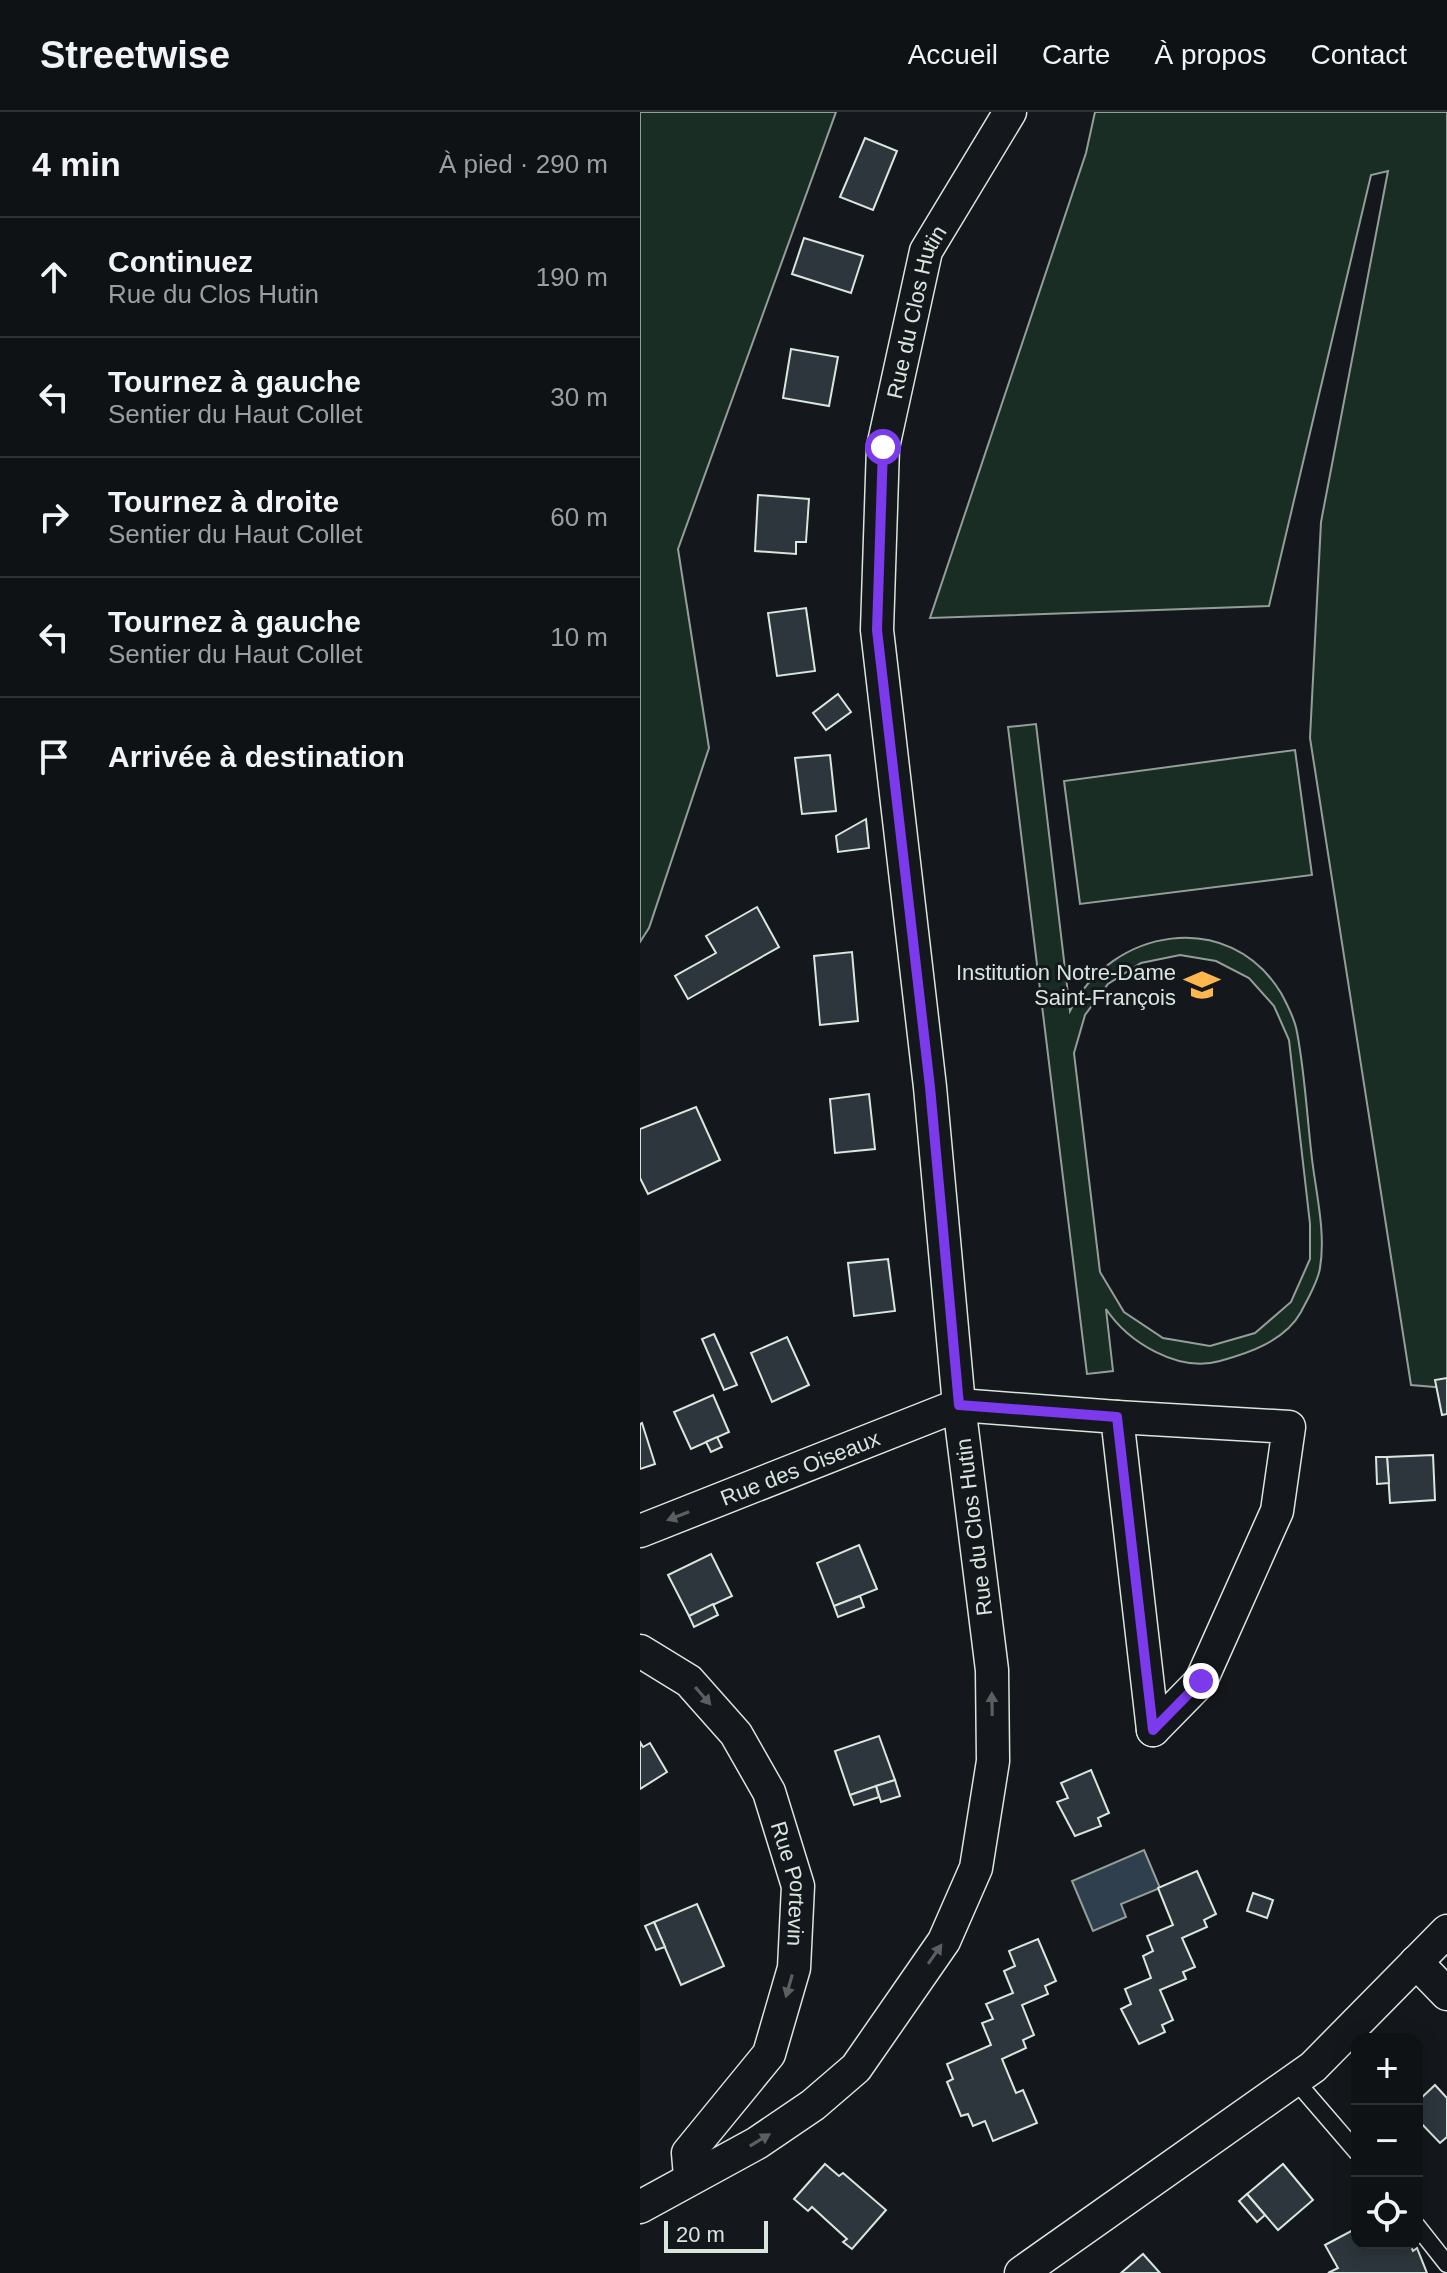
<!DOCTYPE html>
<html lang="fr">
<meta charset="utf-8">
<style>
body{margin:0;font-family:Arial,sans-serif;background:#1d2022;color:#f1f3f6}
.controls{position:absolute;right:24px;bottom:24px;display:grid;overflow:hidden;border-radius:16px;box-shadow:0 4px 20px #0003}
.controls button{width:72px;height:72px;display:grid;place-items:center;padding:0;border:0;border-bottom:2px solid #2f3234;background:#0f1215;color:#f1f3f6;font:40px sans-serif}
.scale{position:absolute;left:24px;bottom:20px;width:104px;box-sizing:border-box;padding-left:8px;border:4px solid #d8e6dc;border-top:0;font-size:22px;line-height:28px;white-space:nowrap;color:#d8e6dc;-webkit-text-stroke:6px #14181c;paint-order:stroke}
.stop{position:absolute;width:24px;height:24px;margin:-18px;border:6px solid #7c3aed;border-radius:50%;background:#fff}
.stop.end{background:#7c3aed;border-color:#fff;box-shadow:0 2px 8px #0008}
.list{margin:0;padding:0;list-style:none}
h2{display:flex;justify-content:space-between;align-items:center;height:104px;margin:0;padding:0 32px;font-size:34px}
h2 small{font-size:26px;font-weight:400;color:#9b9ea0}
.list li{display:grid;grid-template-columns:52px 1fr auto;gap:24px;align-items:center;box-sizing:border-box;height:120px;padding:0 32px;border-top:2px solid #2f3234}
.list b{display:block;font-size:30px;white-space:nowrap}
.list p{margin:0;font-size:26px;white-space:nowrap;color:#9b9ea0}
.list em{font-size:26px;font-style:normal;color:#9b9ea0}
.icon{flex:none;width:44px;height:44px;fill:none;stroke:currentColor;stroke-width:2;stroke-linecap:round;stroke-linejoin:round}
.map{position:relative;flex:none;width:807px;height:2161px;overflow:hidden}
header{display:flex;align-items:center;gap:48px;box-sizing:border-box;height:112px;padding:0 40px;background:#0f1215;border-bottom:2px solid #2f3234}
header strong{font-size:38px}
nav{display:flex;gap:44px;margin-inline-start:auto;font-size:28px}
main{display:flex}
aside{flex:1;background:#0f1215}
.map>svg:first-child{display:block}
.green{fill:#1a2d24;stroke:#939e99;stroke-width:2;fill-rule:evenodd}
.water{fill:#2f3f4d;stroke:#939e99;stroke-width:2}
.building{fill:#2c363c;stroke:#d8e6dc;stroke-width:2}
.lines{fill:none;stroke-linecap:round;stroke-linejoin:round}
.service-casing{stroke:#d8e6dc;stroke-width:19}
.minor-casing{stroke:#d8e6dc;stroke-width:35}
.service{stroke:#14181c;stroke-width:16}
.minor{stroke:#14181c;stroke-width:32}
.oneway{fill:#59605f}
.route{stroke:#7c3aed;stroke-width:10}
.labels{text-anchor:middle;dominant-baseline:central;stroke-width:6;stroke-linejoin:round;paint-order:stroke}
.street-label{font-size:22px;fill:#d8e6dc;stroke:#14181c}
.poi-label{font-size:22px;fill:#d8e6dc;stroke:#14181c;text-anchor:end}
</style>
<header>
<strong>Streetwise</strong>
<nav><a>Accueil</a><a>Carte</a><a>À propos</a><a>Contact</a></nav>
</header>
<main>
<aside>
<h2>4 min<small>À pied · 290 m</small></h2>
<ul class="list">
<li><svg class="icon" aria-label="ahead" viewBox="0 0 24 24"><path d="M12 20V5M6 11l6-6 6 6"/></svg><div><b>Continuez</b><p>Rue du Clos Hutin</p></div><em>190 m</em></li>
<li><svg class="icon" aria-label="left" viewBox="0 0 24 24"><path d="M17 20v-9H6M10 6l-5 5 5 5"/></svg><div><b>Tournez à gauche</b><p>Sentier du Haut Collet</p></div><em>30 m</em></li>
<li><svg class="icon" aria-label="right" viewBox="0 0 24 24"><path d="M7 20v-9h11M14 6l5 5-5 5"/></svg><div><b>Tournez à droite</b><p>Sentier du Haut Collet</p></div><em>60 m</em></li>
<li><svg class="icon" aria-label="left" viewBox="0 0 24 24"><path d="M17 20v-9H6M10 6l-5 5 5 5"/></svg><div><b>Tournez à gauche</b><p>Sentier du Haut Collet</p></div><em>10 m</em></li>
<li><svg class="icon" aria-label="arrive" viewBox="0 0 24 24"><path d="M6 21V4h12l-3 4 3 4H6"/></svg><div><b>Arrivée à destination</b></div></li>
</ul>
</aside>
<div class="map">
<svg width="807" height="2161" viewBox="0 0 807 2161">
<rect width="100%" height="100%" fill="#14181c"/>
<!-- green -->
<g class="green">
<path d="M 0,0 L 196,0 L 38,437 L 69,636 L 9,816 L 0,830 Z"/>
<path d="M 455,0 L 807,0 L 807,1276 L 771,1273 L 670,626 L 681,410 L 748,59 L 731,63 L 629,494 L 290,506 L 446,41 Z"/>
<path d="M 396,612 L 430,899 C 471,816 589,795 641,881 C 647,892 655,908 657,920 C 665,962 667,1005 672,1047 C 676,1081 686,1121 680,1156 C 678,1170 667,1188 661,1200 C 645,1229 609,1241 580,1249 C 538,1261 488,1230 466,1197 L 473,1259 L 447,1262 L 368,615 ZM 540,843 L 576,849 L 609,866 L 634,894 L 649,928 L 670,1112 L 670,1147 L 651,1190 L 615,1221 L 570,1234 L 523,1226 L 484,1200 L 460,1160 L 434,941 L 445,903 L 468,872 L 501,851 Z"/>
<path d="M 655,638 L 672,763 L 440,792 L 424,669 Z"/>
</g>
<!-- water -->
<path class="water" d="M 504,1738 L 520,1776 L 481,1792 L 486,1805 L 453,1819 L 432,1769 Z"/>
<!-- building -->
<g class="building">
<path d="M 225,26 L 257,39 L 233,98 L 200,85 Z"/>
<path d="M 164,126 L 223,144 L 211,181 L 152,162 Z"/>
<path d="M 151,237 L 198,245 L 189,294 L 143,286 Z"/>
<path d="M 118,383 L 169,387 L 166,430 L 156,430 L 156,442 L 115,439 Z"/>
<path d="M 166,496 L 175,559 L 137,564 L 128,501 Z"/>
<path d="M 198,582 L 211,600 L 186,618 L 173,601 Z"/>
<path d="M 190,643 L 196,699 L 162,702 L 155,646 Z"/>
<path d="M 226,707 L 229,736 L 198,740 L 196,724 Z"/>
<path d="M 117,795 L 139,835 L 48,887 L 35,864 L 76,841 L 66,824 Z"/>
<path d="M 212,840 L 218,909 L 180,913 L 174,844 Z"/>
<path d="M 229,982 L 235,1037 L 195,1041 L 190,987 Z"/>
<path d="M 56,995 L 80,1048 L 8,1082 L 0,1066 L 0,1017 Z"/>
<path d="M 248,1147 L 255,1199 L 214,1204 L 208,1151 Z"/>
<path d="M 74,1222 L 97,1273 L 84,1278 L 62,1227 Z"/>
<path d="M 147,1225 L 169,1273 L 132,1290 L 111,1241 Z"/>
<path d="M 807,1266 L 807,1302 L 802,1303 L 795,1268 Z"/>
<path d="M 73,1283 L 89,1320 L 51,1337 L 34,1300 Z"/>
<path d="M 2,1311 L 15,1352 L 0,1357 L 0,1312 Z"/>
<path d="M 77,1325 L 82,1335 L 71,1340 L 66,1330 Z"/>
<path d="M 793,1343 L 795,1388 L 750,1391 L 747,1345 Z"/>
<path d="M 736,1345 L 747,1345 L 749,1371 L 737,1372 Z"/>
<path d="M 219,1433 L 237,1477 L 194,1494 L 177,1451 Z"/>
<path d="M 71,1442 L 92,1484 L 49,1504 L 28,1463 Z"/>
<path d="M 220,1484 L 224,1495 L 198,1505 L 194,1494 Z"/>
<path d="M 73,1492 L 78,1503 L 54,1515 L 49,1504 Z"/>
<path d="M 239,1624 L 255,1668 L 210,1683 L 195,1639 Z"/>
<path d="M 0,1630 L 3,1635 L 10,1631 L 27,1660 L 0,1677 Z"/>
<path d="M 451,1658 L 469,1701 L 458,1706 L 461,1714 L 435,1724 L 417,1690 L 428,1686 L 421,1671 Z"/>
<path d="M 255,1668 L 260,1684 L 241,1690 L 236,1674 Z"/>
<path d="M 236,1674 L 239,1685 L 214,1693 L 210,1683 Z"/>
<path d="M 557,1759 L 576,1802 L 564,1808 L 567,1815 L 542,1826 L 555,1855 L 543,1860 L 546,1867 L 520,1878 L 533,1908 L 522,1913 L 525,1920 L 499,1932 L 481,1897 L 491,1892 L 485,1877 L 511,1866 L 503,1844 L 513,1839 L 507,1824 L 533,1813 L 518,1776 Z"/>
<path d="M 613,1781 L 633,1788 L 627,1806 L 607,1799 Z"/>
<path d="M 57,1792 L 84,1854 L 41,1873 L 14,1810 Z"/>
<path d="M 14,1810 L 25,1835 L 16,1838 L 5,1814 Z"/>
<path d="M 398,1827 L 416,1869 L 405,1874 L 408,1882 L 382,1893 L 394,1923 L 383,1928 L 386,1936 L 362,1947 L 376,1981 L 383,1978 L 397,2011 L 353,2029 L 345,2009 L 333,2014 L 328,2002 L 321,2004 L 307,1970 L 313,1967 L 307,1952 L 351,1933 L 342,1911 L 353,1907 L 346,1892 L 373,1881 L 364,1859 L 375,1854 L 369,1839 Z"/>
<path d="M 795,1973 L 807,1986 L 807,2025 L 800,2031 L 777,2007 L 777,1990 Z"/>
<path d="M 185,2052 L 199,2064 L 203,2061 L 246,2098 L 212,2137 L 203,2130 L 207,2127 L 172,2095 L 168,2099 L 154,2087 Z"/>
<path d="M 643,2052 L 673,2088 L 638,2118 L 607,2082 Z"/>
<path d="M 607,2082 L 625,2103 L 617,2110 L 599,2089 Z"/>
<path d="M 717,2116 L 717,2131 L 769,2131 L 773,2139 L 777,2136 L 787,2161 L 688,2161 L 698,2156 L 685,2133 Z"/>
<path d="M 503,2142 L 520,2161 L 481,2161 Z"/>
</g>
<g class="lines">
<!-- service casing -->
<g class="service-casing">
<g id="service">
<path d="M 655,1968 L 717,2040"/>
<path d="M 777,2114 L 807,2152"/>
</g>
</g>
<!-- minor casing -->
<g class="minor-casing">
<g id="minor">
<path d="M 477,1305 L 649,1315 L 637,1399 L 561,1569 L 513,1618"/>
<path id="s1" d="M 0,1419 L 319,1293 L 477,1305 L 513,1618"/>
<path id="s2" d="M 0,1539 L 49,1569 L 96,1622 L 129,1680 L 158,1774 L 154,1856 L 129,1942 L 48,2041 L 50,2064"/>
<path d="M 776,1850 L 807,1882"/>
<path id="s3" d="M 0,2095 L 117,2031 L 173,1993 L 216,1956 L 304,1829 L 336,1756 L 353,1649 L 352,1558 L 319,1293 L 290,975 L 237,518 L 243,335 L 286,139 L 370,0"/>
<path d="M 381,2161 L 673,1955 L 807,1819"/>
</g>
</g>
<!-- service -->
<use href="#service" class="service"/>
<!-- minor -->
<use href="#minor" class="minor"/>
</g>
<!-- one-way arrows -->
<defs><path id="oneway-solid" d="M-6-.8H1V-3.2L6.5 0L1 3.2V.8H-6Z" transform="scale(2)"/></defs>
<g class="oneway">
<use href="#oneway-solid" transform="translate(38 1404) rotate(159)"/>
<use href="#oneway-solid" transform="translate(63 1584) rotate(49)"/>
<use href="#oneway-solid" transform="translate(352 1592) rotate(-91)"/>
<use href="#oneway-solid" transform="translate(295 1842) rotate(-55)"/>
<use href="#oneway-solid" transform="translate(149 1874) rotate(106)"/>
<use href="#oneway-solid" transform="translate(120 2028) rotate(-31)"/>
</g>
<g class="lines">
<!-- route -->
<path class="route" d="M 243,335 L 237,518 L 290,975 L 319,1293 L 477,1305 L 513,1618 L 561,1569"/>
</g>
<!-- icons -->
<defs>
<g id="school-bare" transform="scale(2.76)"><path d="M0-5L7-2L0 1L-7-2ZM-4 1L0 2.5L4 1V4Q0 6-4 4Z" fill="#ffb74d" stroke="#14181c" stroke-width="2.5" paint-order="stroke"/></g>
</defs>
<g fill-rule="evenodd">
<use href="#school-bare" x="562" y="873"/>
</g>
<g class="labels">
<!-- street labels -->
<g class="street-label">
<text stroke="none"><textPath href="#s3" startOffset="2060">Rue du Clos Hutin</textPath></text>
<text stroke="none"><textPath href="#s1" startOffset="172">Rue des Oiseaux</textPath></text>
<text transform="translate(334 1415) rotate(-97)">Rue du Clos Hutin</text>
<text stroke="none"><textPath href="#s2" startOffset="290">Rue Portevin</textPath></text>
</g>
<!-- poi labels -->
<g class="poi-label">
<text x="536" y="860">Institution Notre‐Dame<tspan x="536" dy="25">Saint‐François</tspan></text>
</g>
</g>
</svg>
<div class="controls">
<button>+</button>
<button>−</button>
<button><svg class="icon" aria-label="locate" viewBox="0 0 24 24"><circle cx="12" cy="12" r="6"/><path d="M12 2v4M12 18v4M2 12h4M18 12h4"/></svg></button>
</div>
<div class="scale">20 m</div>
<div class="stop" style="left:243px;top:335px"></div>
<div class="stop end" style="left:561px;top:1569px"></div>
</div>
</main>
